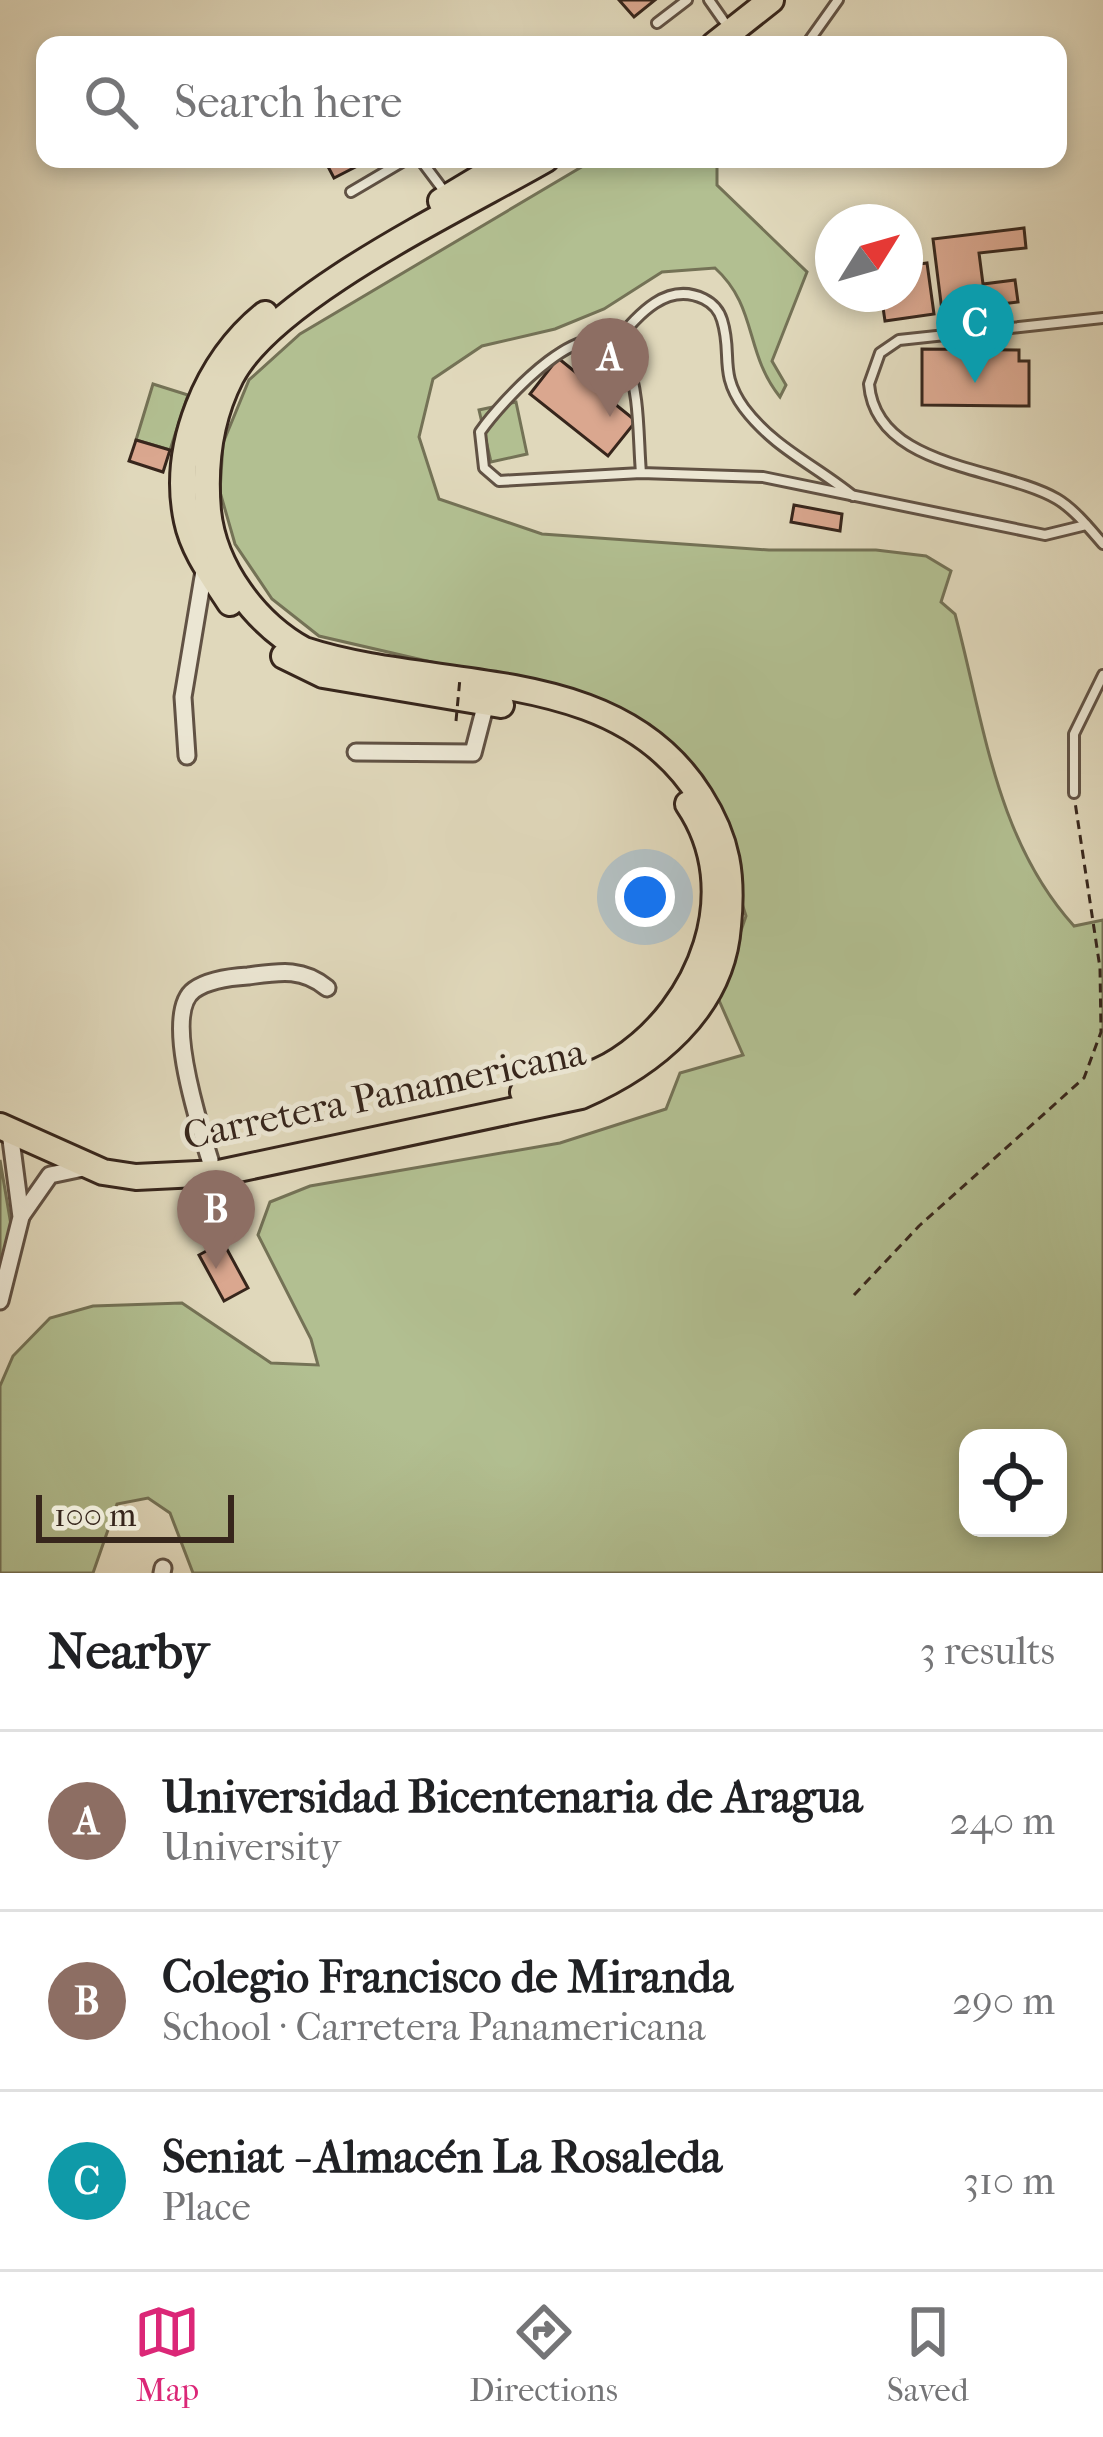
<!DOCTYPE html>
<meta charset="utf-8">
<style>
body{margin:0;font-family:"IM FELL French Canon",serif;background:#f6f6f6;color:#202124}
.controls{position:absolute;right:36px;bottom:36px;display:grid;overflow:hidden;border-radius:24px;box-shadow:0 6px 18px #0003}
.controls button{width:108px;height:108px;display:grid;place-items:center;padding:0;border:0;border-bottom:3px solid #e0e0e0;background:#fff;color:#202124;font:60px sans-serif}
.compass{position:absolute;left:815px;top:204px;width:108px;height:108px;border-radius:50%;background:#fff;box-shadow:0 6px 18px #0003;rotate:53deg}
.scale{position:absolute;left:36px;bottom:30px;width:198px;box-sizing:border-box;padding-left:12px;border:6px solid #37261c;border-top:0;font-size:33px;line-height:42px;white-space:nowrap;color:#37261c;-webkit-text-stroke:9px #ebe6d3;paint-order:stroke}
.you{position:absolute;left:645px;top:897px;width:42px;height:42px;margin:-30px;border:9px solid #fff;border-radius:50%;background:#1a73e8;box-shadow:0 0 0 18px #1a73e833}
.badge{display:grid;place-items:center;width:78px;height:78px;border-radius:50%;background:#db2777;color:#fff;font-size:39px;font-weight:700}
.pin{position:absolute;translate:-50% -99px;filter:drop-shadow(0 3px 6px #0008)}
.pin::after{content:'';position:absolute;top:63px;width:42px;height:36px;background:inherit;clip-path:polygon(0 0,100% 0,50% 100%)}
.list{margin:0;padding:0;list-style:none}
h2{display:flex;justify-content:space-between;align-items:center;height:156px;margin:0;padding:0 48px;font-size:51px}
h2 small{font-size:39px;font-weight:400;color:#757577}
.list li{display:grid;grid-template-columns:78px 1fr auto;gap:36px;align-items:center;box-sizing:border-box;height:180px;padding:0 48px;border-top:3px solid #e0e0e0}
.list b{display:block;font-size:45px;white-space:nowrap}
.list p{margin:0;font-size:39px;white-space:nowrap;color:#757577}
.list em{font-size:39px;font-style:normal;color:#757577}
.icon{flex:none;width:66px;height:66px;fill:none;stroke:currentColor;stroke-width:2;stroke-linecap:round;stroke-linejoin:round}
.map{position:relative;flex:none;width:1103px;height:1573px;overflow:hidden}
.search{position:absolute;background:#fff;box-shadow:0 6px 18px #0003;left:36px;right:36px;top:36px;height:132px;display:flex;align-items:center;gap:30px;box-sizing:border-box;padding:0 42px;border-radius:24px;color:#757577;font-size:45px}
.sheet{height:696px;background:#fff}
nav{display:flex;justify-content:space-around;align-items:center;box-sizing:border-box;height:168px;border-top:3px solid #e0e0e0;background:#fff;font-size:33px;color:#757577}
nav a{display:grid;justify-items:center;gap:6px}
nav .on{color:#db2777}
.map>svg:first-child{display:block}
.park{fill:#b2bf91;stroke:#747256;stroke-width:3;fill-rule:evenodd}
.building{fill:#daa78f;stroke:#37261c;stroke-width:3}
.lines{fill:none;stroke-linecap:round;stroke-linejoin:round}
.service-casing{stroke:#615244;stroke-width:14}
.minor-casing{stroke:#615244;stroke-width:21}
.primary-casing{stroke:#37261c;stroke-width:30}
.path{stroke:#37261c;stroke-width:3;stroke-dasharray:9 6;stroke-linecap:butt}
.service{stroke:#ebe6d3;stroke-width:8}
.minor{stroke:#ebe6d3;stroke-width:15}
.primary{stroke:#e0d8bb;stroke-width:24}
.path-bridge{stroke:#37261c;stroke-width:3;stroke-dasharray:9 6;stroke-linecap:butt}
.labels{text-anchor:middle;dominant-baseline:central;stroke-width:10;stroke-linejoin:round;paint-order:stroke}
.street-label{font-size:39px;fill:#37261c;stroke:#ebe6d3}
</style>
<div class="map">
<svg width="1103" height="1573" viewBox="0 0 1103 1573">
<rect width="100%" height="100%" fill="#e0d8bb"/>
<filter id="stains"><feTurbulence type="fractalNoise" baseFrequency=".00167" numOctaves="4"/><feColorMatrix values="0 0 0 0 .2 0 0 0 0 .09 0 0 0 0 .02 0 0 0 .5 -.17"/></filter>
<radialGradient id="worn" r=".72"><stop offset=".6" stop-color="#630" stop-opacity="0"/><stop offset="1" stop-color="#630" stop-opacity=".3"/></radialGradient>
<!-- park -->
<g class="park">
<path d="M 595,159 L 717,159 L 717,185 L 807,272 L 772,361 L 786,385 L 780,397 C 744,352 758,307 715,268 L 662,272 L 604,309 L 555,329 L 482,346 L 433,379 L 419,437 L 439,499 L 542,534 L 769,550 L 876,550 L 926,556 L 951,571 L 941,602 L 955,614 C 984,723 996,840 1074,926 L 1103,920 L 1103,1573 L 193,1573 L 170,1513 L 148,1498 L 117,1504 L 93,1573 L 0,1573 L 0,1386 L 13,1356 L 50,1318 L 93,1306 L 182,1303 L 271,1363 L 318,1365 L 311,1339 L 258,1235 L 270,1202 L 310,1186 L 560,1143 L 666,1109 L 680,1073 L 743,1055 L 718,998 L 746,916 L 712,808 L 669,750 L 496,677 L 319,636 L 272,599 L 235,544 L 220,492 L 223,443 L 249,380 L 300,334 ZM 968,1438 L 1058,1438 L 1058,1528 L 968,1528 Z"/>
<path d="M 153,384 L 188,395 L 170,450 L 136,440 Z"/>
<path d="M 516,402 L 527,454 L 491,462 L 479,410 Z"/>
<path d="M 0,1160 L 11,1225 L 0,1272 Z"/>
</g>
<!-- building -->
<g class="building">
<path d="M 619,0 L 655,0 L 634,17 Z"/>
<path d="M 324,159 L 371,159 L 334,178 Z"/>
<path d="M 1024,228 L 1026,248 L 979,253 L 983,284 L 1015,280 L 1018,302 L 942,311 L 933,239 Z"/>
<path d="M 927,263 L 934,314 L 885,321 L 881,294 L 905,294 L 905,266 Z"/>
<path d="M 922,349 L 1019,350 L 1019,361 L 1029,361 L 1029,406 L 922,405 Z"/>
<path d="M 558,358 L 636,421 L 608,456 L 530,394 Z"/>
<path d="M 136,440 L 170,450 L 163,472 L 129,461 Z"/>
<path d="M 794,505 L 842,514 L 840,531 L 791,522 Z"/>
<path d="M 223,1242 L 248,1288 L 224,1301 L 199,1255 Z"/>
</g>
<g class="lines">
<!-- service casing -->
<g class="service-casing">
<g id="service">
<path d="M 709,0 L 723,20"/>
<path d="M 657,23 L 687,0"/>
<path d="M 806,45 L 838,0"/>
<path d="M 420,159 L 447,195"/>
<path d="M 351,192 L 407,159"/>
<path d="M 1103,318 L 899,340 L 880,353 L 869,384 C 876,469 1000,466 1057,499 C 1074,509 1090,529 1103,544"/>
<path d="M 613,345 C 636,318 665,280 704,299 C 714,304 719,310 722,320 C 733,355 718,372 744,408 C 774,448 815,465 853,496"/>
<path d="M 641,473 C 638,439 640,391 626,360 C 595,294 499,405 480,432 L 484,468 L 499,481 L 641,473 L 763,477 L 1045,535 L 1086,525"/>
<path d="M 1074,793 L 1074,734 L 1103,675"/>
</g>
</g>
<!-- minor casing -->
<g class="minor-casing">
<g id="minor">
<path d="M 356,752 L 473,753 L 486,703"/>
<path d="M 187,756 L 183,697 L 205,565"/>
<path d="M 210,1160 C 200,1127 162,1013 194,990 C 208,980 231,977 248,976 C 278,972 302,967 327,988"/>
<path d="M 22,1215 L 50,1175 L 88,1167"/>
<path d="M 0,1301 L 21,1217 L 10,1132"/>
<path d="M 162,1573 L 163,1568"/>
</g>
</g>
<!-- primary casing -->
<g class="primary-casing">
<g id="primary">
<path d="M 714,45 L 771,0"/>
<path d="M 441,201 L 511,159"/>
<path d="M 230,603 C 214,578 193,551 187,521 C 171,446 207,361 265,314"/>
<path d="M 284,656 L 323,675 L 501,705"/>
<path d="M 523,1092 C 556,1085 590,1079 619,1060 C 701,1007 747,891 688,804"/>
<path d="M 0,1126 L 103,1172 L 136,1177 L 219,1173 L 581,1096 C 652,1065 722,1010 728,926 C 733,876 728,840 700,796 C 616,662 437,694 304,650 C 255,623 214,568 208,511 C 204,464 209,420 231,377 C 273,296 465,206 546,159"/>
</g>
</g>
<!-- path -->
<path class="path" d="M 854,1295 L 919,1226 L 1084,1078 L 1101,1032 L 1100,968 L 1075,802"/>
<!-- service -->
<use href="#service" class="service"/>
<!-- minor -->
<use href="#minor" class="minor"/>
<!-- primary -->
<use href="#primary" class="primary"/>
<!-- path-bridge -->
<path class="path-bridge" d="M 456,721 L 460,678"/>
</g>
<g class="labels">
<!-- street labels -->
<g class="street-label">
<text transform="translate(384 1094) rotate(-12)">Carretera Panamericana</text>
</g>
</g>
<rect width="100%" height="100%" filter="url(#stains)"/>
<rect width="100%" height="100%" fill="url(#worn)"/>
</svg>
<div class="controls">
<button><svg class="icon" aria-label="locate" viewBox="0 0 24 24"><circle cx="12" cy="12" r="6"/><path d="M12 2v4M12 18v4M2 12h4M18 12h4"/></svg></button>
</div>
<svg class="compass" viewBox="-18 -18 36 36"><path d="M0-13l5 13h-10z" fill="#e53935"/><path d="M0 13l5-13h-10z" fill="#757577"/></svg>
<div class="scale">100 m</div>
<div class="you"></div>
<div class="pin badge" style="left:610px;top:417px;background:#8d6e63">A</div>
<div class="pin badge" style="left:216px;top:1269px;background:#8d6e63">B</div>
<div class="pin badge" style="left:975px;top:383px;background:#0f9aa8">C</div>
<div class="search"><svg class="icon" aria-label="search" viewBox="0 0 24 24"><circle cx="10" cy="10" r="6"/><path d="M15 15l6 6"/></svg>Search here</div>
</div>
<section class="sheet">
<h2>Nearby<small>3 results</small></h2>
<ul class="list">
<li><span class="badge" style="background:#8d6e63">A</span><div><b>Universidad Bicentenaria de Aragua</b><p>University</p></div><em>240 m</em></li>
<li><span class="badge" style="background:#8d6e63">B</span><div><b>Colegio Francisco de Miranda</b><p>School · Carretera Panamericana</p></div><em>290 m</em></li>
<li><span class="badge" style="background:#0f9aa8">C</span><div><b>Seniat - Almacén La Rosaleda</b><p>Place</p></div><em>310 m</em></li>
</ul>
</section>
<nav>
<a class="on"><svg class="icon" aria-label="map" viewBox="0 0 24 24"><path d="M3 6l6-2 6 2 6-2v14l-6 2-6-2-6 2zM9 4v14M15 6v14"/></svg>Map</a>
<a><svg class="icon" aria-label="directions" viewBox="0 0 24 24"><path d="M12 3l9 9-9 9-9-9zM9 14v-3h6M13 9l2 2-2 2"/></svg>Directions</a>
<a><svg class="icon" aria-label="saved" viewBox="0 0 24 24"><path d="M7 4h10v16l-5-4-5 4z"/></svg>Saved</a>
</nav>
